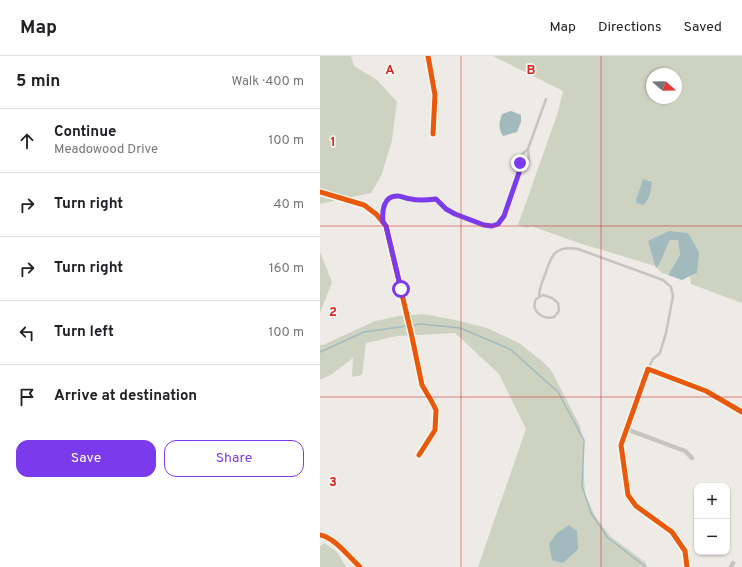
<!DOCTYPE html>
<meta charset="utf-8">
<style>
body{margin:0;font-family:Overpass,sans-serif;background:#f2f2f2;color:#202124}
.controls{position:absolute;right:12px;bottom:12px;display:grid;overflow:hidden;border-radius:8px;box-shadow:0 1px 3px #0004}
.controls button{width:36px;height:36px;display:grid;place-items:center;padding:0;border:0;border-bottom:1px solid #e0e0e0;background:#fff;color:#202124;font:20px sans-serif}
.compass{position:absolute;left:326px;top:12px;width:36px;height:36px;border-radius:50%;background:#fff;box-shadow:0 1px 3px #0004;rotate:110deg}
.stop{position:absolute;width:12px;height:12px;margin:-9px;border:3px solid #7c3aed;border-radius:50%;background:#fff}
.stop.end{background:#7c3aed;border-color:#fff;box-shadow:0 1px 4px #0008}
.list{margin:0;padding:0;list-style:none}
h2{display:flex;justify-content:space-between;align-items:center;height:52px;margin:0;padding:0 16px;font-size:17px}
h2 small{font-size:13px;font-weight:400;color:#757577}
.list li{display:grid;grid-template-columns:26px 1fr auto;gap:12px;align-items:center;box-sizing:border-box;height:64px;padding:0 16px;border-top:1px solid #e0e0e0}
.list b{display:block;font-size:15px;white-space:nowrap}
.list p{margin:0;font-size:13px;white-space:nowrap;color:#757577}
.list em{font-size:13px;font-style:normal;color:#757577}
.actions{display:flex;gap:8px;padding:12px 16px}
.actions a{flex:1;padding:9px 0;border:1px solid #7c3aed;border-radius:12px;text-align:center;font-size:14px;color:#7c3aed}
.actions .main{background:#7c3aed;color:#fff}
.icon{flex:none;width:22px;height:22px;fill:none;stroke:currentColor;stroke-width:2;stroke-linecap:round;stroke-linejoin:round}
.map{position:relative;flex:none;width:422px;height:511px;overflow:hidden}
header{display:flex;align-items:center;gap:24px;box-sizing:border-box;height:56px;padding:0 20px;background:#fff;border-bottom:1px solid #e0e0e0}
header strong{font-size:19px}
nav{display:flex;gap:22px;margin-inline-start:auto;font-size:14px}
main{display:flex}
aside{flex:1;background:#fff}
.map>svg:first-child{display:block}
.green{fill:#cdd3c0;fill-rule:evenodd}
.water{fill:#a2babe}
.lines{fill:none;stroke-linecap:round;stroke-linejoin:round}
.stream{stroke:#a2babe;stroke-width:1.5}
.service{stroke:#c7c3bd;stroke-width:2.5}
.minor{stroke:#c7c3bd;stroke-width:4.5}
.cycleway-casing{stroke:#f9f5ed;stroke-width:8}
.cycleway{stroke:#e8590c;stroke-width:5}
.route{stroke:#7c3aed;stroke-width:5}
.grid{fill:none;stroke:#d62828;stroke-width:1;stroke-opacity:0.55}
.grid-label{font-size:13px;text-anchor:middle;font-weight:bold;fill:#d62828;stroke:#f9f5ed;stroke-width:3.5;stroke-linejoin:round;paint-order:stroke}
</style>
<header>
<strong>Map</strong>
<nav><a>Map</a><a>Directions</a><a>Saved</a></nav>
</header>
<main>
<aside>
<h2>5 min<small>Walk · 400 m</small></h2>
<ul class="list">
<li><svg class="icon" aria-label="ahead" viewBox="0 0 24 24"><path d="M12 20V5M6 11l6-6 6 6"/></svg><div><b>Continue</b><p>Meadowood Drive</p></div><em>100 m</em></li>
<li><svg class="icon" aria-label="right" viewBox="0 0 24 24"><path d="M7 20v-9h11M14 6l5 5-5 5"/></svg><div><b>Turn right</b></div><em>40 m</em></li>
<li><svg class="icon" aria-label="right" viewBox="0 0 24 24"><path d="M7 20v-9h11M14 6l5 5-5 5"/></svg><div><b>Turn right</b></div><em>160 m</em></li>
<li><svg class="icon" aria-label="left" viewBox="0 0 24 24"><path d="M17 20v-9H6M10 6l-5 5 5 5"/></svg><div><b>Turn left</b></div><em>100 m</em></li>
<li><svg class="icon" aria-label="arrive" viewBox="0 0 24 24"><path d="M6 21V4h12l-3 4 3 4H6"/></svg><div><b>Arrive at destination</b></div></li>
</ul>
<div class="actions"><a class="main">Save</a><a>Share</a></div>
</aside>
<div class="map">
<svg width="422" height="511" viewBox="0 0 422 511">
<rect width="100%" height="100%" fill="#eeeae5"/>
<!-- green -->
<g class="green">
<path d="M 0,0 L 31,0 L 34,10 L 57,24 L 77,46 L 72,84 L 62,118 L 51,137 L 0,148 Z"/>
<path d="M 173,0 L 422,0 L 422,247 L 371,228 L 370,221 L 377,217 L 368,177 L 328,185 L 335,210 L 259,187 L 211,170 L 207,172 L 198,169 L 238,56 L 243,35 ZM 332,18 L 356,18 L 356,42 L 332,42 Z"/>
<path d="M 350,184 L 358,184 L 360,199 L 348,219 L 342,217 L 337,212 C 343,203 345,193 350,184 Z"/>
<path d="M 0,196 L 12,226 L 0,257 Z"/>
<path d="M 103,258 L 135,264 L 167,272 L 199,287 L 223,306 L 231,314 L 260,370 L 264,390 L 263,407 L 265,438 L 275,460 L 290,480 L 325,506 L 327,511 L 158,511 L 206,373 L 179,318 L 135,277 L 77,280 L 46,287 L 42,319 L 32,321 L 33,302 L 12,318 L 0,324 L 0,289 L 3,289 L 55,265 L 79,260 Z"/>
<path d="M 5,487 L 17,496 L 26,511 L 0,511 L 0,490 Z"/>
</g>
<!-- water -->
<g class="water">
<path d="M 191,55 L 201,59 L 201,66 L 197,76 L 183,80 C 178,72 179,67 182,58 Z"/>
<path d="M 323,123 L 332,126 C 331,134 330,144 323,149 L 317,147 L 316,144 Z"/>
<path d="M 349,175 L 368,177 L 379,196 L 377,217 L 362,224 L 348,219 L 360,199 L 358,184 L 350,184 C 345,193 343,203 337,212 L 335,210 L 328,185 Z"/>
<path d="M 249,469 L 257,475 L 258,493 L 243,507 L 232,504 L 229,488 L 236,478 Z"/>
</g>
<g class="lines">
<!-- stream -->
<path class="stream" d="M 0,296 L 44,276 L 101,268 L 140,272 L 190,293 L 238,336 L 264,384 L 262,430 L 271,457 L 288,482 L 326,511"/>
<!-- service -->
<g class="service">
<path d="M 201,111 L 209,104 L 208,93"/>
<path d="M 63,166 C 62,155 63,139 78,140 C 83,140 87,143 91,143 C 99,145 108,144 116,143 L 126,153 L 135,158 L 164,169 L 172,170 L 178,168 L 184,160 L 201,111 L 200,100 L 208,93 L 226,43"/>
<path d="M 223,239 L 232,242 L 238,247 L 239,255 L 234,261 C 223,264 210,255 216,243 Z"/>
<path d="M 219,241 C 219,232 222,226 225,219 C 231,199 235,189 258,193 L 343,224 L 351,231 L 353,240 L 346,277 L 340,297 L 333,303 L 328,313"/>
</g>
<!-- minor -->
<g class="minor">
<path d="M 108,0 L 115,39 L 113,78"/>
<path d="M 0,136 L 44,149 L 56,158 L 66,170 L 92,281 L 102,329 L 112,346 L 116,354 L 115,374 L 99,399"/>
<path d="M 306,373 L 365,395 L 372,402"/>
<path d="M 0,479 C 14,481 29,501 40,511"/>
<path d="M 367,511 L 365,495 L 352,476 L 316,450 L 308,439 L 301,389 L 328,313 L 386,335 L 422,356"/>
<path d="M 411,511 L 413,507"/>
</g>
<!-- cycleway casing -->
<g class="cycleway-casing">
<g id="cycleway">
<path d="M 108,0 L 115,39 L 113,78"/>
<path d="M 0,136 L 44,149 L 56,158 L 66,170 L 92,281 L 102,329 L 112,346 L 116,354 L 115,374 L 99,399"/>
<path d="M 0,479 C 14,481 29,501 40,511"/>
<path d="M 367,511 L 365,495 L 352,476 L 316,450 L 308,439 L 301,389 L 328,313 L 386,335 L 422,356"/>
</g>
</g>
<!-- cycleway -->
<use href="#cycleway" class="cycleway"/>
</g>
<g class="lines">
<!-- route -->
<path class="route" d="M 81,233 L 66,170 L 63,166 C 62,156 63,139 78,140 C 82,140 86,143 91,143 C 99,145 108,144 116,143 L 126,153 L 135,158 L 164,169 L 172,170 L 178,168 L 184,160 L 201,111 L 200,107"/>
</g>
<!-- grid -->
<path class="grid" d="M 141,0 L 141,511M 281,0 L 281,511M 0,170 L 422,170M 0,341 L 422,341"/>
<g class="grid-label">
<text x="70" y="18">A</text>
<text x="211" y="18">B</text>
<text x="13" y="90">1</text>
<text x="13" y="260">2</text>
<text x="13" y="430">3</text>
</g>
</svg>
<div class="controls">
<button>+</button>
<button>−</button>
</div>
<svg class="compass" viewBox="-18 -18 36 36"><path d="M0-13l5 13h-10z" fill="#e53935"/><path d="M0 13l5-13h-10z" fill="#757577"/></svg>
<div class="stop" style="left:81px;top:233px"></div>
<div class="stop end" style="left:200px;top:107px"></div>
</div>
</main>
